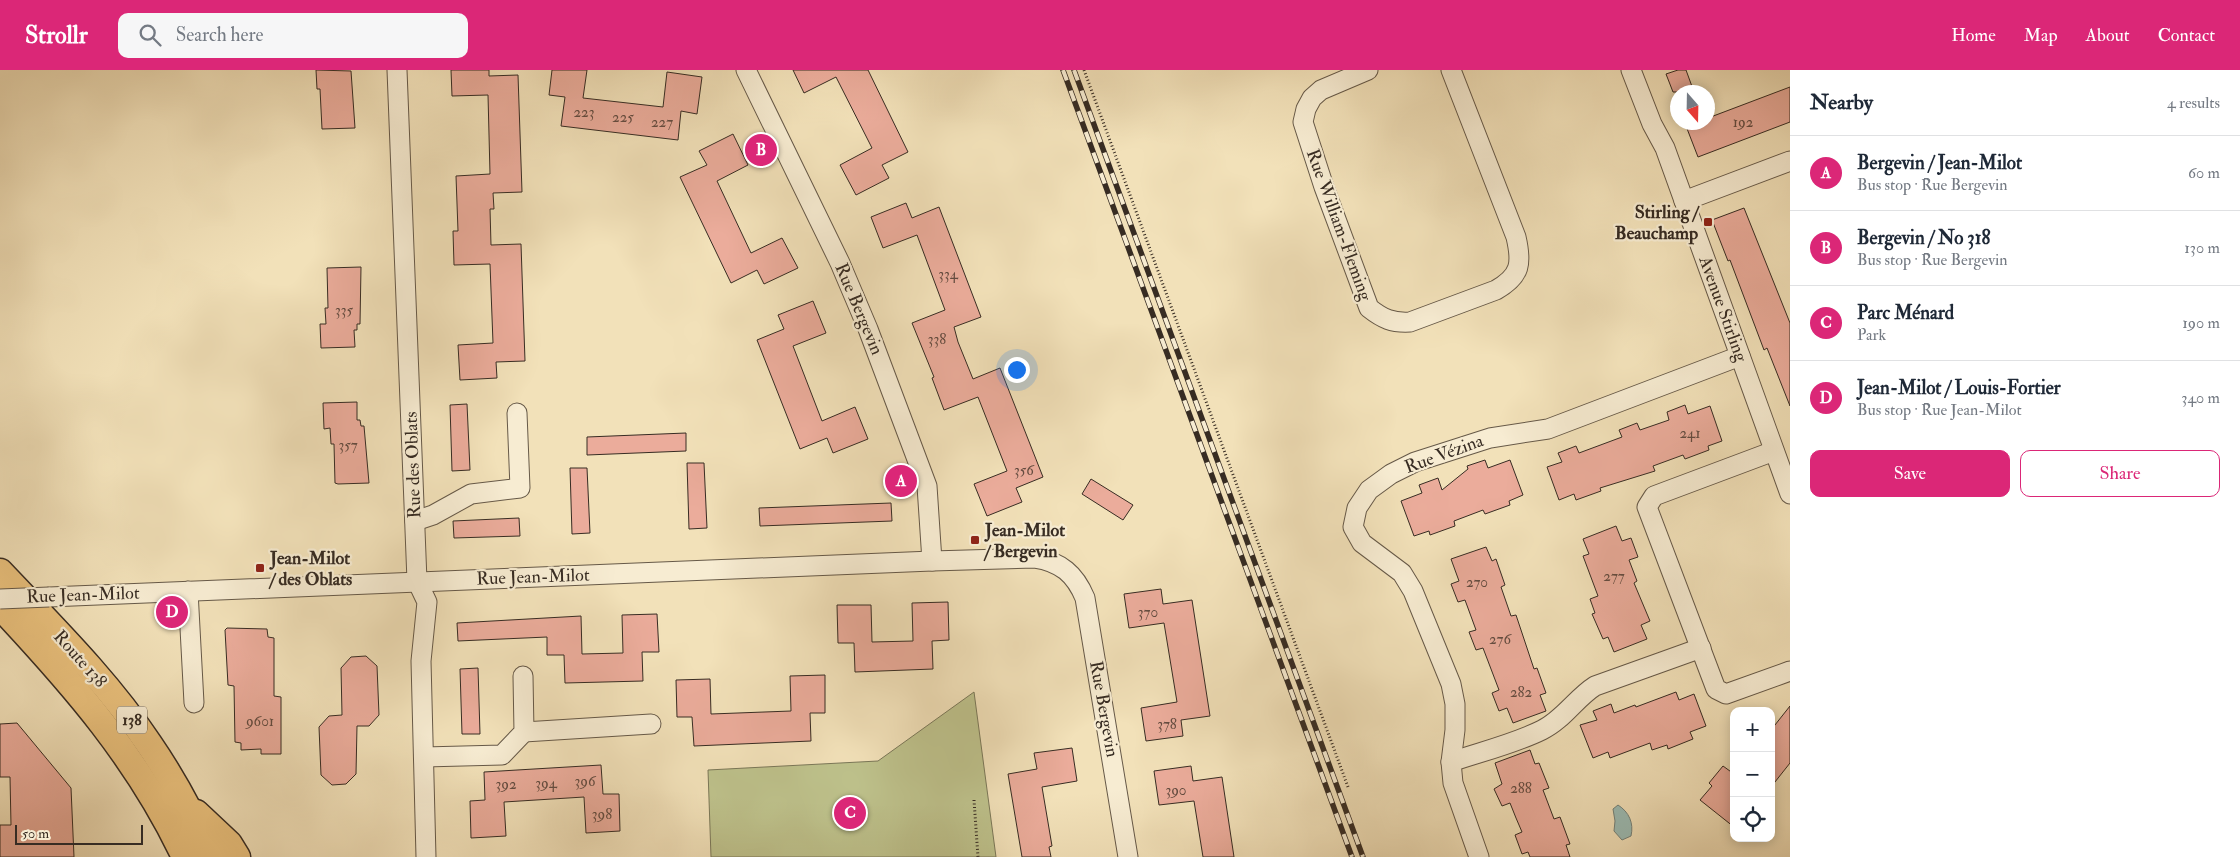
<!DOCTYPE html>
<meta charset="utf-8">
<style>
body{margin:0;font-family:"IM FELL Double Pica",serif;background:#f6f6f7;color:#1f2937}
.controls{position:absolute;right:15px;bottom:15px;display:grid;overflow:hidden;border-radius:10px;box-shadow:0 2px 12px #0003}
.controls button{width:45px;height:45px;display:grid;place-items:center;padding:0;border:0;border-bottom:1px solid #e0e1e3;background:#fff;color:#1f2937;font:25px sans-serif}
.compass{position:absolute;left:1670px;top:15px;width:45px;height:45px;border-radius:50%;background:#fff;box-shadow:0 2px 12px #0003;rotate:160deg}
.scale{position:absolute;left:15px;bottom:12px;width:128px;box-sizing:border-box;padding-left:5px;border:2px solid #372c23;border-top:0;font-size:14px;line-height:18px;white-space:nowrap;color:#372c23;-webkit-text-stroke:4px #f7ecd2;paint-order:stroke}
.you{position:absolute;left:1016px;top:299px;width:18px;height:18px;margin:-12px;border:4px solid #fff;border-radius:50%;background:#1a73e8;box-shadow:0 0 0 8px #1a73e833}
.badge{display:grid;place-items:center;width:32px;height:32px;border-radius:50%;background:#db2777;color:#fff;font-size:16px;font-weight:700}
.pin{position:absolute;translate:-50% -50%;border:2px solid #fff;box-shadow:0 1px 5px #0006}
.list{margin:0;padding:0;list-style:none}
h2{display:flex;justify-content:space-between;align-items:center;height:65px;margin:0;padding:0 20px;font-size:21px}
h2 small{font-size:16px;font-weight:400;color:#747a83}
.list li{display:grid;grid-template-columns:32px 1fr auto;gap:15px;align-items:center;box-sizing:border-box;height:75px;padding:0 20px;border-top:1px solid #e0e1e3}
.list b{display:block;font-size:19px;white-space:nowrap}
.list p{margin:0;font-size:16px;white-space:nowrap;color:#747a83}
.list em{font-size:16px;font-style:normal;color:#747a83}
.actions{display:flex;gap:10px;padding:15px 20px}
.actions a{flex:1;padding:11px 0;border:1px solid #db2777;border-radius:10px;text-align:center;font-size:18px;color:#db2777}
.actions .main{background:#db2777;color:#fff}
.icon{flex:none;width:28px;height:28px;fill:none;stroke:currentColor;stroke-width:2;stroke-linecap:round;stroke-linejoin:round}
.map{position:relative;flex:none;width:1790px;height:787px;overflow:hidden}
header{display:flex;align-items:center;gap:30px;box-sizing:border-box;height:70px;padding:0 25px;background:#db2777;color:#fff}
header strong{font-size:24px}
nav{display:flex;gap:28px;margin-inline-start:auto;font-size:18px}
.search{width:350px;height:45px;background:#f6f6f7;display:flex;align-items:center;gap:12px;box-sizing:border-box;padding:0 18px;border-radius:10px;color:#747a83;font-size:19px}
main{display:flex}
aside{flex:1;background:#fff}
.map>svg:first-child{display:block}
.green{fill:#bec28c;stroke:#7a7758}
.water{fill:#9cbcb4;stroke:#74827a}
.building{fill:#ebac9b;stroke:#372c23}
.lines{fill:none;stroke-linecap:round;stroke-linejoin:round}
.minor-casing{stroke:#665948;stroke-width:21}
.highway-casing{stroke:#372c23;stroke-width:29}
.path{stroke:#372c23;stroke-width:3;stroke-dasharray:1 2.5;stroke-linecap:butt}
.minor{stroke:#f7ecd2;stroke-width:19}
.highway{stroke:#e9c07c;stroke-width:26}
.rail-casing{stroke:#372c23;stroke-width:5.5}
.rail{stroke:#f7ecd2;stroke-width:4;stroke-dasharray:11;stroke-linecap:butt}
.minor-bridge-casing{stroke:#665948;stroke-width:21;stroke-linecap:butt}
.minor-bridge{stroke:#f7ecd2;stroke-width:19}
.poi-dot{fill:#8f2418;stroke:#f7ecd2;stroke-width:2}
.labels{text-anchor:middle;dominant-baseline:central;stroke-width:4.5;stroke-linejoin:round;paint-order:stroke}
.number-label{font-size:15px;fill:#644c41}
.shield{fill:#f7ecd2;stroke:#716658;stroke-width:1}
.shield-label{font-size:16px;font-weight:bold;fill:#372c23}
.poi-label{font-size:18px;font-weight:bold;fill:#372c23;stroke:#f7ecd2;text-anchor:start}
.street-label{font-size:18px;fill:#372c23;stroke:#f7ecd2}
</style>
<header>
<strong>Strollr</strong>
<div class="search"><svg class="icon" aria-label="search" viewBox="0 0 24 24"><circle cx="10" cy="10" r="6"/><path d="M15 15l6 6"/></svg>Search here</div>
<nav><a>Home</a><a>Map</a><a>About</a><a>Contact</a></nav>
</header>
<main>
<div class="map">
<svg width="1790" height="787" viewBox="0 0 1790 787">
<rect width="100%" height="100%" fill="#f2e1b9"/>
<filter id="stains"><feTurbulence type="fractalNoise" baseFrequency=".004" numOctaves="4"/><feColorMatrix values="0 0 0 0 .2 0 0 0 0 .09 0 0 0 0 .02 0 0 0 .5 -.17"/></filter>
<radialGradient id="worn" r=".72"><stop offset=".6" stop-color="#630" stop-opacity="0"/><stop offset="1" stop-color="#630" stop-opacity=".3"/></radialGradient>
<!-- green -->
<path class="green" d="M 974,622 L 996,787 L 711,787 L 708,700 L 878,691 Z"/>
<!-- water -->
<path class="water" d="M 1618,735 C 1629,742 1634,753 1631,766 L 1622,770 L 1614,761 L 1615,751 L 1613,739 Z"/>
<!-- building -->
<g class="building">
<path d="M 316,0 L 351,1 L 355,58 L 322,59 L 320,19 L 317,19 Z"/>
<path d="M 451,0 L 489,0 L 489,6 L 518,5 L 522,122 L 493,123 L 494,139 L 490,139 L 491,175 L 521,174 L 525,291 L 496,292 L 497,308 L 460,310 L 458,275 L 493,273 L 490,194 L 454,195 L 453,161 L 458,161 L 456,106 L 490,104 L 488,25 L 452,26 Z"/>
<path d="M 552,0 L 587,0 L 583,28 L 663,37 L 667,2 L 702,7 L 697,44 L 681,41 L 678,70 L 561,56 L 565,27 L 549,25 Z"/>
<path d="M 793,0 L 868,0 L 908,82 L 882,95 L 889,108 L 856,125 L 840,95 L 872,78 L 836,7 L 804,23 Z"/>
<path d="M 1678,0 L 1686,0 L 1694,22 L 1673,22 L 1666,4 Z"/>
<path d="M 1790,17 L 1790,52 L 1698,87 L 1686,56 L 1696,52 L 1708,52 L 1708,48 Z"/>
<path d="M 733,64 L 748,95 L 717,111 L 751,183 L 782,168 L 798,198 L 764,214 L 757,200 L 731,213 L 680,107 L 707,95 L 699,81 Z"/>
<path d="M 906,133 L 912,148 L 939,137 L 981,247 L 954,257 L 958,272 L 973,309 L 1000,298 L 1043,407 L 1016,418 L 1022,432 L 987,446 L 974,414 L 1007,401 L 978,327 L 944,340 L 932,308 L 934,307 L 912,253 L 945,240 L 917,165 L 883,178 L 871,147 Z"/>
<path d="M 1744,138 L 1790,253 L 1790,336 L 1767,278 L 1764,280 L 1730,190 L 1728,191 L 1712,150 Z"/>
<path d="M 361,197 L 360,254 L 357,254 L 357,260 L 354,260 L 355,277 L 321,278 L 320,254 L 326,254 L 325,238 L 328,238 L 327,198 Z"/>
<path d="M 813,231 L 826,263 L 793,276 L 822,351 L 855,337 L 868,369 L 833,383 L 827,368 L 800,379 L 757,270 L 784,259 L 778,245 Z"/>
<path d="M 357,332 L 357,350 L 360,350 L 361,356 L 364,356 L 369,413 L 338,414 L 335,413 L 334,374 L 331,374 L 330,358 L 324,359 L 323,333 Z"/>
<path d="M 467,334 L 470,400 L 452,401 L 450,335 Z"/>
<path d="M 1685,335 L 1688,344 L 1710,336 L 1722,371 L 1708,376 L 1709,380 L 1685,389 L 1683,385 L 1653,396 L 1655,401 L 1600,418 L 1601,421 L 1576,430 L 1574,424 L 1559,430 L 1547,397 L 1562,392 L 1558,383 L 1576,376 L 1579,383 L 1622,367 L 1619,360 L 1637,353 L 1640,360 L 1669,350 L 1667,342 Z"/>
<path d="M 686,363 L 686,381 L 587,385 L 587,367 Z"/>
<path d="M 1485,390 L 1488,398 L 1510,390 L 1523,425 L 1509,431 L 1510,435 L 1485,444 L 1483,440 L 1454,451 L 1455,456 L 1430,465 L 1429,461 L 1414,466 L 1401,431 L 1422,423 L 1419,415 L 1438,408 L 1442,420 L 1468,399 L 1467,396 Z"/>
<path d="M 687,393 L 704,393 L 707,458 L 689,459 Z"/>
<path d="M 570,398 L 587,398 L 590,463 L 572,464 Z"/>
<path d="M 1091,409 L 1133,435 L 1123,450 L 1082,424 Z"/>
<path d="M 891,433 L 892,451 L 760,456 L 759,438 Z"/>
<path d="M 519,448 L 520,466 L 454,468 L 453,451 Z"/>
<path d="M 1616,456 L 1622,471 L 1631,468 L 1638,487 L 1629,490 L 1637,511 L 1634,513 L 1650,551 L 1641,555 L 1647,569 L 1614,582 L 1608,567 L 1603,569 L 1592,544 L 1595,543 L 1590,529 L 1598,526 L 1583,486 L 1589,484 L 1583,469 Z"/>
<path d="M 1486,477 L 1492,491 L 1496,489 L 1505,515 L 1501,517 L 1511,546 L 1516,545 L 1534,599 L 1537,598 L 1546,623 L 1540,625 L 1546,641 L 1513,653 L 1507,638 L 1499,641 L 1492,623 L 1499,620 L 1483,578 L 1476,580 L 1469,562 L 1476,560 L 1465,530 L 1458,532 L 1451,514 L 1459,511 L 1451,489 Z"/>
<path d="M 1161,519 L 1163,534 L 1192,530 L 1210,646 L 1181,650 L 1183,666 L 1146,671 L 1141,638 L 1177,632 L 1164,553 L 1129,558 L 1124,524 Z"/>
<path d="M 948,532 L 949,570 L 932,571 L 933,599 L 855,602 L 854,573 L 838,573 L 837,535 L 871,535 L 872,572 L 913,571 L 912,533 Z"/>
<path d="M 657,544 L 659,582 L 642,582 L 643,611 L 565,613 L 564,585 L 547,585 L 547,567 L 458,571 L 457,553 L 581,546 L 582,584 L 623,583 L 622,545 Z"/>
<path d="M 227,558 L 267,559 L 268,567 L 274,568 L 274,626 L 281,627 L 281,684 L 261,684 L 261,679 L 241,680 L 241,673 L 235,672 L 234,616 L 228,615 L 225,560 Z"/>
<path d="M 366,586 L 377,596 L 379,645 L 369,656 L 357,656 L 356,704 L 346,714 L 332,715 L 321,705 L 319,657 L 329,646 L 342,645 L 341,598 L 351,587 Z"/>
<path d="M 478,598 L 480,664 L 462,664 L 460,599 Z"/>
<path d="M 825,605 L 825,643 L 810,643 L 811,671 L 694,676 L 692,647 L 677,647 L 676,610 L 710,609 L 711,644 L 791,641 L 790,606 Z"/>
<path d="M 1676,622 L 1679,630 L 1694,624 L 1706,656 L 1690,662 L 1693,669 L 1668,679 L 1667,675 L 1652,680 L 1650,673 L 1610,688 L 1608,682 L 1593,688 L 1580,655 L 1597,650 L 1593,641 L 1611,634 L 1614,643 L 1635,635 L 1636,637 Z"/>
<path d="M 1790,636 L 1790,693 L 1771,717 L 1771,660 Z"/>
<path d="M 17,653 L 71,718 L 74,787 L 0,787 L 0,755 L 11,755 L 10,707 L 0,707 L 0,654 Z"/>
<path d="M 1072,678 L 1077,711 L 1042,717 L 1052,776 L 1049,777 L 1051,787 L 1022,787 L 1008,704 L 1037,699 L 1034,683 Z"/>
<path d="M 1530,680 L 1535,694 L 1539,693 L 1549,718 L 1543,720 L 1554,749 L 1560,747 L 1570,774 L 1566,775 L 1570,787 L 1530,787 L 1528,782 L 1522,784 L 1515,765 L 1522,762 L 1516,748 L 1510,733 L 1502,736 L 1494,719 L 1502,714 L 1495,693 Z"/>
<path d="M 601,695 L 603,724 L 619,724 L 620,761 L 586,763 L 584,727 L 504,732 L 506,766 L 471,768 L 470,731 L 485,730 L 484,702 Z"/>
<path d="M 1191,696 L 1193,711 L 1222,707 L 1234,787 L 1203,787 L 1194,731 L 1159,735 L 1154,701 Z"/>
<path d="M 1723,696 L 1734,704 L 1734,757 L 1700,730 L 1712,716 L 1709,713 Z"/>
</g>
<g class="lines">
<!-- minor casing -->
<g class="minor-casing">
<g id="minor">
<path d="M 397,0 L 417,511 L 427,532 L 421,591 L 426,787"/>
<path d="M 746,0 L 840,193 L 868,259 L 927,416 L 932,491"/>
<path d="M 1368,0 L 1321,20 L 1312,28 L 1306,39 L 1303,52 L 1324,117 L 1369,238 C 1383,249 1392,253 1410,252 L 1496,220 C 1521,206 1522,193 1516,167 L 1451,0"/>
<path d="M 1631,0 L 1652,54 L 1665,78 L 1790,424"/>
<path d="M 1684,131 L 1790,91"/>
<path d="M 1774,381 L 1654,426 L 1647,437 L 1716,619 L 1726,624 L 1790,601"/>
<path d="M 415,451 L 433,445 L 471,424 L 520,418 L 517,343"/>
<path d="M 188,521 L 194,633"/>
<path d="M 49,527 L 932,491 L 1035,488 C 1061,492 1075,504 1085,528 L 1128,787"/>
<path d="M 524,662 L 651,654"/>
<path d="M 424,687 L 502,685 L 524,662 L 523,606"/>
<path d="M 1451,692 C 1480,682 1514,674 1542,660 C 1563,650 1576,628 1595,616 L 1701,578"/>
<path d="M 1479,787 L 1453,713 L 1451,692 L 1455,660 L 1455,634 L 1451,614 L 1413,521 L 1402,503 L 1362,473 L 1353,457 L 1357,438 L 1369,420 L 1391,404 L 1415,392 L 1490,368 L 1548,359 L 1740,286"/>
</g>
</g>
<!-- highway casing -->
<g class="highway-casing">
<g id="highway">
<path d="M 0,502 C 52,557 107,611 149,674 C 173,709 194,748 211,787"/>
<path d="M 0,536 C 73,614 139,689 185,787"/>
<path d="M 196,743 L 229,774 L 237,787"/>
</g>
</g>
<!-- path -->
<g class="path">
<path d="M 1084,0 L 1348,717"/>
<path d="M 974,730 L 978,787"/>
</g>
<!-- minor -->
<use href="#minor" class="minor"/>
<!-- highway -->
<use href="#highway" class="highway"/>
<!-- rail casing -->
<g class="rail-casing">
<g id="rail">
<path d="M 1063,0 L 1352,787"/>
<path d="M 1074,0 L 1363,787"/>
</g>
</g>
<!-- rail -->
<use href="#rail" class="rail"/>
<!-- minor-bridge casing -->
<g class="minor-bridge-casing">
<path id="minor-bridge" d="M 0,529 L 49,527"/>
</g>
<!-- minor-bridge -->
<use href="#minor-bridge" class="minor-bridge"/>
</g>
<!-- markers -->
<g class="poi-dot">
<rect x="1703" y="147" width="10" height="10" rx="2.5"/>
<rect x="970" y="465" width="10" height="10" rx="2.5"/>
<rect x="255" y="493" width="10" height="10" rx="2.5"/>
</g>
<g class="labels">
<!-- number labels -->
<g class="number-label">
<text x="584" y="42">223</text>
<text x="623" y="47">225</text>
<text x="662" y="52">227</text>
<text x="1743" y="52">192</text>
<text x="948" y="204">334</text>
<text x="344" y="240">335</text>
<text x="937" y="269">338</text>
<text x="1690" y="363">241</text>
<text x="348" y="375">357</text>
<text x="1024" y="400">356</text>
<text x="1614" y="506">277</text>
<text x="1477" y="512">270</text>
<text x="1148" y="542">370</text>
<text x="1500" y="569">276</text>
<text x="1521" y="622">282</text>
<text x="260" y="651">9601</text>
<text x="1167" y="654">378</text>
<text x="585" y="711">396</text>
<text x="546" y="713">394</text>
<text x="506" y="714">392</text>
<text x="1521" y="718">288</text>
<text x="1176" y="720">390</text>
<text x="602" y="744">398</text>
</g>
<!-- shield labels -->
<rect class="shield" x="117" y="636.5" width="30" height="27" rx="4"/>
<g class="shield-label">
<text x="132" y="650">138</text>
</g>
<!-- poi labels -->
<g class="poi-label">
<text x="1698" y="142" text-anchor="end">Stirling /<tspan x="1698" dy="21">Beauchamp</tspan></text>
<text x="985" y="460">Jean-Milot<tspan x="985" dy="21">/ Bergevin</tspan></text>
<text x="270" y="488">Jean-Milot<tspan x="270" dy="21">/ des Oblats</tspan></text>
</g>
<!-- street labels -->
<g class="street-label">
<text transform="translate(1339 155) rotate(70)">Rue William-Fleming</text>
<text transform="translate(859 239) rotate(67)">Rue Bergevin</text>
<text transform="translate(1723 239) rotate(70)">Avenue Stirling</text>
<text transform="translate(1444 384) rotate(-20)">Rue Vézina</text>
<text transform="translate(413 395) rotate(-92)">Rue des Oblats</text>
<text transform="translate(533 507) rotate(-2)">Rue Jean-Milot</text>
<text transform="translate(83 525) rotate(-2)">Rue Jean-Milot</text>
<text transform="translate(80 589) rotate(48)">Route 138</text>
<text transform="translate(1104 639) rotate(80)">Rue Bergevin</text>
</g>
</g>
<rect width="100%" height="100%" filter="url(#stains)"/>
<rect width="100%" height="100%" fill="url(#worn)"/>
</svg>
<div class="controls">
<button>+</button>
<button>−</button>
<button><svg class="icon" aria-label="locate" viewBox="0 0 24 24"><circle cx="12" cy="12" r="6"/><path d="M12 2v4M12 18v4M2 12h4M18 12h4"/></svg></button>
</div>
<svg class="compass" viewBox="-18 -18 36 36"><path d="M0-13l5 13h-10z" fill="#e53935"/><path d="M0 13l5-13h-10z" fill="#747a83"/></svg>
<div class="scale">50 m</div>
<div class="you"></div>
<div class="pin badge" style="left:901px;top:411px">A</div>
<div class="pin badge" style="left:761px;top:80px">B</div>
<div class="pin badge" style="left:850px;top:743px">C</div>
<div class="pin badge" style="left:172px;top:542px">D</div>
</div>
<aside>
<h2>Nearby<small>4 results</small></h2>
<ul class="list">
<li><span class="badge">A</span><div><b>Bergevin / Jean-Milot</b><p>Bus stop · Rue Bergevin</p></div><em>60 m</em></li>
<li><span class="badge">B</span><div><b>Bergevin / No 318</b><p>Bus stop · Rue Bergevin</p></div><em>130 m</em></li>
<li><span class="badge">C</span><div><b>Parc Ménard</b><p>Park</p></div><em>190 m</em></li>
<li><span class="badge">D</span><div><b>Jean-Milot / Louis-Fortier</b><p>Bus stop · Rue Jean-Milot</p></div><em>340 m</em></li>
</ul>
<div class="actions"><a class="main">Save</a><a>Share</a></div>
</aside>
</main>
